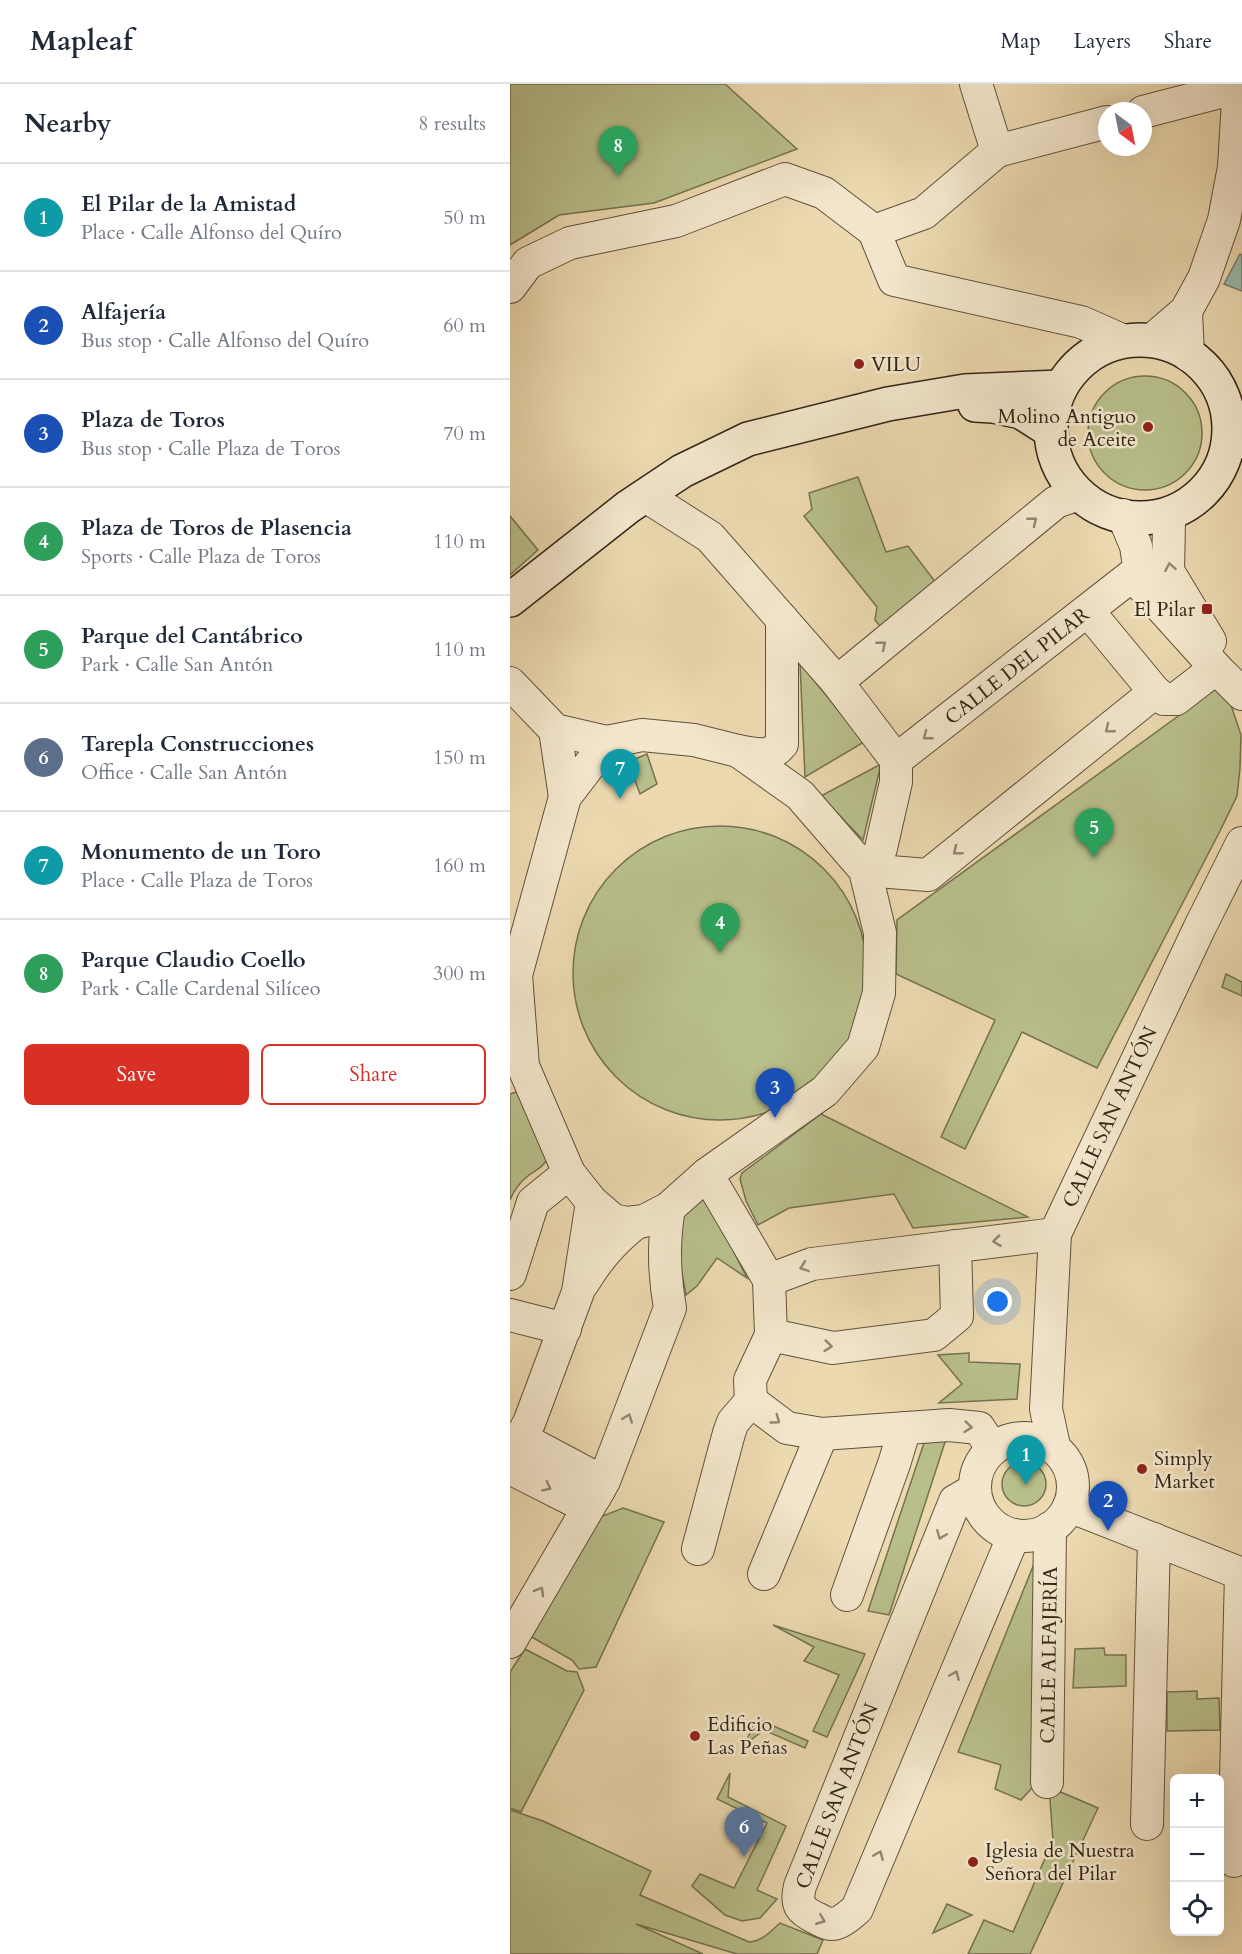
<!DOCTYPE html>
<meta charset="utf-8">
<style>
body{margin:0;font-family:Cardo,serif;background:#f2f2f3;color:#1f2937}
.controls{position:absolute;right:18px;bottom:18px;display:grid;overflow:hidden;border-radius:9px;box-shadow:0 6px 24px #0002}
.controls button{width:54px;height:54px;display:grid;place-items:center;padding:0;border:0;border-bottom:2px solid #e0e1e3;background:#fff;color:#1f2937;font:30px sans-serif}
.compass{position:absolute;left:588px;top:18px;width:54px;height:54px;border-radius:50%;background:#fff;box-shadow:0 6px 24px #0002;rotate:148deg}
.you{position:absolute;left:488px;top:1218px;width:21px;height:21px;margin:-15px;border:4px solid #fff;border-radius:50%;background:#1a73e8;box-shadow:0 0 0 9px #1a73e833}
.badge{display:grid;place-items:center;width:39px;height:39px;border-radius:50%;background:#d93025;color:#fff;font-size:20px;font-weight:700}
.pin{position:absolute;translate:-50% -50px;filter:drop-shadow(0 2px 3px #0008)}
.pin::after{content:'';position:absolute;top:32px;width:21px;height:18px;background:inherit;clip-path:polygon(0 0,100% 0,50% 100%)}
.list{margin:0;padding:0;list-style:none}
h2{display:flex;justify-content:space-between;align-items:center;height:78px;margin:0;padding:0 24px;font-size:26px}
h2 small{font-size:20px;font-weight:400;color:#747a83}
.list li{display:grid;grid-template-columns:39px 1fr auto;gap:18px;align-items:center;box-sizing:border-box;height:108px;padding:0 24px;border-top:2px solid #e0e1e3}
.list b{display:block;font-size:22px;white-space:nowrap}
.list p{margin:0;font-size:20px;white-space:nowrap;color:#747a83}
.list em{font-size:20px;font-style:normal;color:#747a83}
.actions{display:flex;gap:12px;padding:18px 24px}
.actions a{flex:1;padding:14px 0;border:2px solid #d93025;border-radius:9px;text-align:center;font-size:21px;color:#d93025}
.actions .main{background:#d93025;color:#fff}
.icon{flex:none;width:33px;height:33px;fill:none;stroke:currentColor;stroke-width:2;stroke-linecap:round;stroke-linejoin:round}
.map{position:relative;flex:none;width:732px;height:1870px;overflow:hidden}
header{display:flex;align-items:center;gap:36px;box-sizing:border-box;height:84px;padding:0 30px;background:#fff;border-bottom:2px solid #e0e1e3}
header strong{font-size:28px}
nav{display:flex;gap:33px;margin-inline-start:auto;font-size:21px}
main{display:flex}
aside{flex:1;background:#fff}
.map>svg:first-child{display:block}
.green{fill:#b8bf8b;stroke:#757250;stroke-width:1.5}
.water{fill:#99baae;stroke:#707e71;stroke-width:1.5}
.lines{fill:none;stroke-linecap:round;stroke-linejoin:round}
.minor-casing{stroke:#60523c;stroke-width:34}
.secondary-casing{stroke:#322516;stroke-width:36}
.minor{stroke:#f3e6cc;stroke-width:32}
.secondary{stroke:#f3e6cc;stroke-width:33}
.oneway{stroke:#928671}
.poi-dot{fill:#8f2418;stroke:#f3e6cc;stroke-width:2}
.labels{text-anchor:middle;dominant-baseline:central;stroke-width:5;stroke-linejoin:round;paint-order:stroke}
.poi-label{font-size:20px;fill:#322516;stroke:#f3e6cc;text-anchor:start}
.street-label{font-size:20px;fill:#322516;stroke:#f3e6cc}
</style>
<header>
<strong>Mapleaf</strong>
<nav><a>Map</a><a>Layers</a><a>Share</a></nav>
</header>
<main>
<aside>
<h2>Nearby<small>8 results</small></h2>
<ul class="list">
<li><span class="badge" style="background:#0f9aa8">1</span><div><b>El Pilar de la Amistad</b><p>Place · Calle Alfonso del Quíro</p></div><em>50 m</em></li>
<li><span class="badge" style="background:#1a4fb4">2</span><div><b>Alfajería</b><p>Bus stop · Calle Alfonso del Quíro</p></div><em>60 m</em></li>
<li><span class="badge" style="background:#1a4fb4">3</span><div><b>Plaza de Toros</b><p>Bus stop · Calle Plaza de Toros</p></div><em>70 m</em></li>
<li><span class="badge" style="background:#2e9e5b">4</span><div><b>Plaza de Toros de Plasencia</b><p>Sports · Calle Plaza de Toros</p></div><em>110 m</em></li>
<li><span class="badge" style="background:#2e9e5b">5</span><div><b>Parque del Cantábrico</b><p>Park · Calle San Antón</p></div><em>110 m</em></li>
<li><span class="badge" style="background:#5c6f8a">6</span><div><b>Tarepla Construcciones</b><p>Office · Calle San Antón</p></div><em>150 m</em></li>
<li><span class="badge" style="background:#0f9aa8">7</span><div><b>Monumento de un Toro</b><p>Place · Calle Plaza de Toros</p></div><em>160 m</em></li>
<li><span class="badge" style="background:#2e9e5b">8</span><div><b>Parque Claudio Coello</b><p>Park · Calle Cardenal Silíceo</p></div><em>300 m</em></li>
</ul>
<div class="actions"><a class="main">Save</a><a>Share</a></div>
</aside>
<div class="map">
<svg width="732" height="1870" viewBox="0 0 732 1870">
<rect width="100%" height="100%" fill="#ecd9b0"/>
<filter id="stains"><feTurbulence type="fractalNoise" baseFrequency=".00333" numOctaves="4"/><feColorMatrix values="0 0 0 0 .2 0 0 0 0 .09 0 0 0 0 .02 0 0 0 .5 -.17"/></filter>
<radialGradient id="worn" r=".72"><stop offset=".6" stop-color="#630" stop-opacity="0"/><stop offset="1" stop-color="#630" stop-opacity=".3"/></radialGradient>
<!-- green -->
<g class="green">
<path d="M 0,0 L 215,0 L 287,65 L 144,119 L 49,131 L 0,161 Z"/>
<circle cx="635" cy="349" r="57"/>
<path d="M 348,393 L 376,468 L 398,462 L 430,504 L 374,547 L 365,536 L 367,523 L 294,432 L 302,425 L 299,409 Z"/>
<path d="M 0,432 L 28,466 L 0,491 Z"/>
<path d="M 290,579 L 354,658 L 295,693 Z"/>
<path d="M 707,604 L 721,621 L 731,651 L 730,684 L 727,712 L 710,747 L 587,984 L 512,948 L 455,1065 L 431,1053 L 485,936 L 386,890 L 387,836 Z"/>
<path d="M 137,670 L 147,700 L 130,710 L 118,678 Z"/>
<path d="M 371,680 L 353,756 L 311,712 Z"/>
<circle cx="210" cy="889" r="147"/>
<path d="M 716,890 L 732,898 L 732,912 L 712,903 Z"/>
<path d="M 6,1008 L 10,1010 L 37,1075 C 34,1083 26,1086 19,1091 C 10,1098 4,1106 0,1116 L 0,1010 Z"/>
<path d="M 311,1030 L 518,1133 L 403,1144 L 384,1110 L 279,1124 L 248,1141 L 236,1117 L 230,1095 L 232,1089 Z"/>
<path d="M 193,1116 L 198,1118 L 202,1124 L 237,1194 L 207,1174 L 187,1202 L 176,1211 C 174,1195 163,1158 167,1144 C 170,1131 182,1122 193,1116 Z"/>
<path d="M 459,1269 L 459,1278 L 510,1280 L 507,1315 L 429,1319 L 452,1300 L 428,1271 Z"/>
<path d="M 436,1355 L 379,1531 L 358,1527 L 414,1359 Z"/>
<circle cx="514" cy="1400" r="22"/>
<path d="M 113,1424 L 154,1438 L 86,1583 L 69,1585 L 62,1576 L 20,1552 L 90,1433 Z"/>
<path d="M 532,1460 L 530,1695 L 511,1716 L 485,1705 L 491,1681 L 448,1668 Z"/>
<path d="M 263,1541 L 355,1570 L 317,1653 L 303,1647 L 329,1591 L 294,1577 L 304,1563 Z"/>
<path d="M 594,1564 L 595,1571 L 616,1571 L 616,1602 L 563,1604 L 565,1565 Z"/>
<path d="M 15,1565 L 57,1587 L 67,1588 L 74,1606 L 11,1728 L 0,1724 L 0,1588 Z"/>
<path d="M 687,1607 L 687,1615 L 709,1614 L 710,1646 L 657,1647 L 657,1608 Z"/>
<path d="M 247,1635 L 298,1657 L 295,1664 L 254,1646 L 234,1661 Z"/>
<path d="M 220,1689 L 218,1713 L 276,1742 L 247,1806 L 267,1815 L 250,1834 L 232,1837 L 215,1831 L 182,1802 L 190,1790 L 224,1804 L 257,1739 L 207,1715 Z"/>
<path d="M 539,1703 L 588,1724 L 520,1870 L 458,1870 L 474,1836 L 503,1848 L 543,1756 Z"/>
<path d="M 0,1726 L 33,1737 L 141,1787 L 130,1811 L 239,1858 C 252,1857 260,1848 270,1839 L 313,1856 L 307,1870 L 227,1870 L 126,1840 L 193,1870 L 0,1870 Z"/>
<path d="M 437,1820 L 462,1831 L 423,1849 Z"/>
</g>
<!-- water -->
<path class="water" d="M 730,170 L 732,171 L 732,207 L 714,200 Z"/>
<g class="lines">
<!-- minor casing -->
<g class="minor-casing">
<g id="minor">
<path d="M 633,28 L 729,3"/>
<path d="M 487,67 L 597,38"/>
<path d="M 364,147 L 414,129 L 487,67 L 466,0"/>
<path d="M 0,203 L 18,179 L 60,159 L 166,137 L 275,95 L 314,109 L 364,147 L 384,196 L 571,238 L 614,257"/>
<path d="M 676,227 L 678,271"/>
<path d="M 641,257 L 676,227 L 694,194 L 714,136 L 724,83 L 729,0"/>
<path d="M 717,364 L 732,355"/>
<path d="M 145,418 L 200,453 L 327,598 L 386,676"/>
<path d="M 663,428 L 659,438 L 658,487 L 700,557"/>
<path d="M 613,431 L 626,462 L 632,502 L 706,584 L 732,610"/>
<path d="M 578,527 L 645,608 L 654,615 L 666,615 L 706,584"/>
<path d="M 327,598 L 546,418 L 569,410"/>
<path d="M 0,599 L 45,646 L 97,658"/>
<path d="M 45,646 L 55,713"/>
<path d="M 132,651 L 184,656 L 228,667 L 290,711 L 355,786 L 370,849 L 369,909 L 353,963 L 315,1007 L 197,1090 L 159,1124 L 134,1137 L 117,1139 L 103,1136 L 82,1118 L 59,1089 L 13,982 L 6,891 L 55,713 L 97,658 Z"/>
<path d="M 228,667 C 246,670 260,675 272,660 L 272,535"/>
<path d="M 386,676 L 629,486"/>
<path d="M 355,786 L 418,791 L 645,608"/>
<path d="M 355,786 L 366,779 L 371,764 L 386,698 L 386,676"/>
<path d="M 197,1090 L 259,1196"/>
<path d="M 0,1190 L 23,1118 L 59,1089"/>
<path d="M 73,1199 C 89,1173 103,1157 127,1138"/>
<path d="M 0,1231 L 55,1245"/>
<path d="M 261,1251 L 323,1264 L 424,1251 L 447,1232 L 445,1162"/>
<circle cx="514" cy="1403" r="49"/>
<path d="M 544,1362 L 536,1325 L 545,1150 L 689,845 L 732,759"/>
<path d="M 482,1364 L 469,1344 L 439,1341 L 312,1350 L 277,1344 L 241,1317 L 240,1296 L 261,1251 L 259,1196 L 302,1180 L 545,1150"/>
<path d="M 3,1365 L 22,1360 L 84,1393 L 89,1406"/>
<path d="M 0,1370 L 6,1387 L 67,1418 L 85,1413"/>
<path d="M 0,1371 L 19,1339 L 68,1208 L 82,1118"/>
<path d="M 464,1406 L 445,1417 L 290,1802 C 285,1822 291,1827 308,1835 C 314,1838 320,1842 327,1839 C 334,1837 341,1830 347,1825 L 504,1451"/>
<path d="M 559,1422 L 732,1490"/>
<path d="M 188,1465 L 219,1349 L 223,1338 L 241,1317"/>
<path d="M 254,1490 L 312,1350"/>
<path d="M 337,1511 L 384,1380 L 395,1344"/>
<path d="M 0,1558 L 94,1397 L 160,1224 C 154,1191 153,1158 159,1124"/>
<path d="M 537,1698 L 540,1444"/>
<path d="M 637,1740 L 644,1455"/>
<path d="M 724,1777 L 731,1489"/>
</g>
</g>
<!-- secondary casing -->
<g class="secondary-casing">
<g id="secondary">
<circle cx="630" cy="345" r="89"/>
<path d="M 465,321 L 483,322 L 511,328 L 541,347"/>
<path d="M 0,516 L 118,423 L 172,387 L 238,355 L 378,320 L 455,307 L 551,303"/>
</g>
</g>
<!-- minor -->
<use href="#minor" class="minor"/>
<!-- secondary -->
<use href="#secondary" class="secondary"/>
</g>
<!-- one-way arrows -->
<defs><path id="oneway-chevron" d="M-2-3.5L2.5 0L-2 3.5" fill="none" stroke-width="1.6" stroke-linecap="round" stroke-linejoin="round" transform="scale(1.5)"/></defs>
<g class="oneway">
<use href="#oneway-chevron" transform="translate(523 437) rotate(-39)"/>
<use href="#oneway-chevron" transform="translate(660 483) rotate(-100)"/>
<use href="#oneway-chevron" transform="translate(372 561) rotate(-39)"/>
<use href="#oneway-chevron" transform="translate(599 645) rotate(141)"/>
<use href="#oneway-chevron" transform="translate(417 652) rotate(142)"/>
<use href="#oneway-chevron" transform="translate(447 767) rotate(141)"/>
<use href="#oneway-chevron" transform="translate(487 1157) rotate(173)"/>
<use href="#oneway-chevron" transform="translate(294 1183) rotate(160)"/>
<use href="#oneway-chevron" transform="translate(318 1262) rotate(6)"/>
<use href="#oneway-chevron" transform="translate(118 1334) rotate(-69)"/>
<use href="#oneway-chevron" transform="translate(266 1336) rotate(36)"/>
<use href="#oneway-chevron" transform="translate(458 1343) rotate(6)"/>
<use href="#oneway-chevron" transform="translate(37 1403) rotate(27)"/>
<use href="#oneway-chevron" transform="translate(431 1451) rotate(112)"/>
<use href="#oneway-chevron" transform="translate(30 1507) rotate(-60)"/>
<use href="#oneway-chevron" transform="translate(445 1591) rotate(-67)"/>
<use href="#oneway-chevron" transform="translate(369 1771) rotate(-67)"/>
<use href="#oneway-chevron" transform="translate(311 1836) rotate(22)"/>
</g>
<!-- markers -->
<g class="poi-dot">
<circle cx="349" cy="280" r="6"/>
<circle cx="638" cy="343" r="6"/>
<rect x="691" y="519" width="12" height="12" rx="3"/>
<circle cx="632" cy="1385" r="6"/>
<circle cx="185" cy="1652" r="6"/>
<circle cx="463" cy="1778" r="6"/>
</g>
<g class="labels">
<!-- poi labels -->
<g class="poi-label">
<text x="361" y="280">VILU</text>
<text x="626" y="332" text-anchor="end">Molino Antiguo<tspan x="626" dy="23">de Aceite</tspan></text>
<text x="685" y="525" text-anchor="end">El Pilar</text>
<text x="644" y="1374">Simply<tspan x="644" dy="23">Market</tspan></text>
<text x="197" y="1640">Edificio<tspan x="197" dy="23">Las Peñas</tspan></text>
<text x="475" y="1766">Iglesia de Nuestra<tspan x="475" dy="23">Señora del Pilar</tspan></text>
</g>
<!-- street labels -->
<g class="street-label">
<text transform="translate(507 582) rotate(-38)">CALLE DEL PILAR</text>
<text transform="translate(600 1033) rotate(-65)">CALLE SAN ANTÓN</text>
<text transform="translate(539 1571) rotate(-89)">CALLE ALFAJERÍA</text>
<text transform="translate(327 1712) rotate(-69)">CALLE SAN ANTÓN</text>
</g>
</g>
<rect width="100%" height="100%" filter="url(#stains)"/>
<rect width="100%" height="100%" fill="url(#worn)"/>
</svg>
<div class="controls">
<button>+</button>
<button>−</button>
<button><svg class="icon" aria-label="locate" viewBox="0 0 24 24"><circle cx="12" cy="12" r="6"/><path d="M12 2v4M12 18v4M2 12h4M18 12h4"/></svg></button>
</div>
<svg class="compass" viewBox="-18 -18 36 36"><path d="M0-13l5 13h-10z" fill="#e53935"/><path d="M0 13l5-13h-10z" fill="#747a83"/></svg>
<div class="you"></div>
<div class="pin badge" style="left:516px;top:1401px;background:#0f9aa8">1</div>
<div class="pin badge" style="left:598px;top:1447px;background:#1a4fb4">2</div>
<div class="pin badge" style="left:265px;top:1034px;background:#1a4fb4">3</div>
<div class="pin badge" style="left:210px;top:869px;background:#2e9e5b">4</div>
<div class="pin badge" style="left:584px;top:774px;background:#2e9e5b">5</div>
<div class="pin badge" style="left:234px;top:1773px;background:#5c6f8a">6</div>
<div class="pin badge" style="left:110px;top:715px;background:#0f9aa8">7</div>
<div class="pin badge" style="left:108px;top:92px;background:#2e9e5b">8</div>
</div>
</main>
